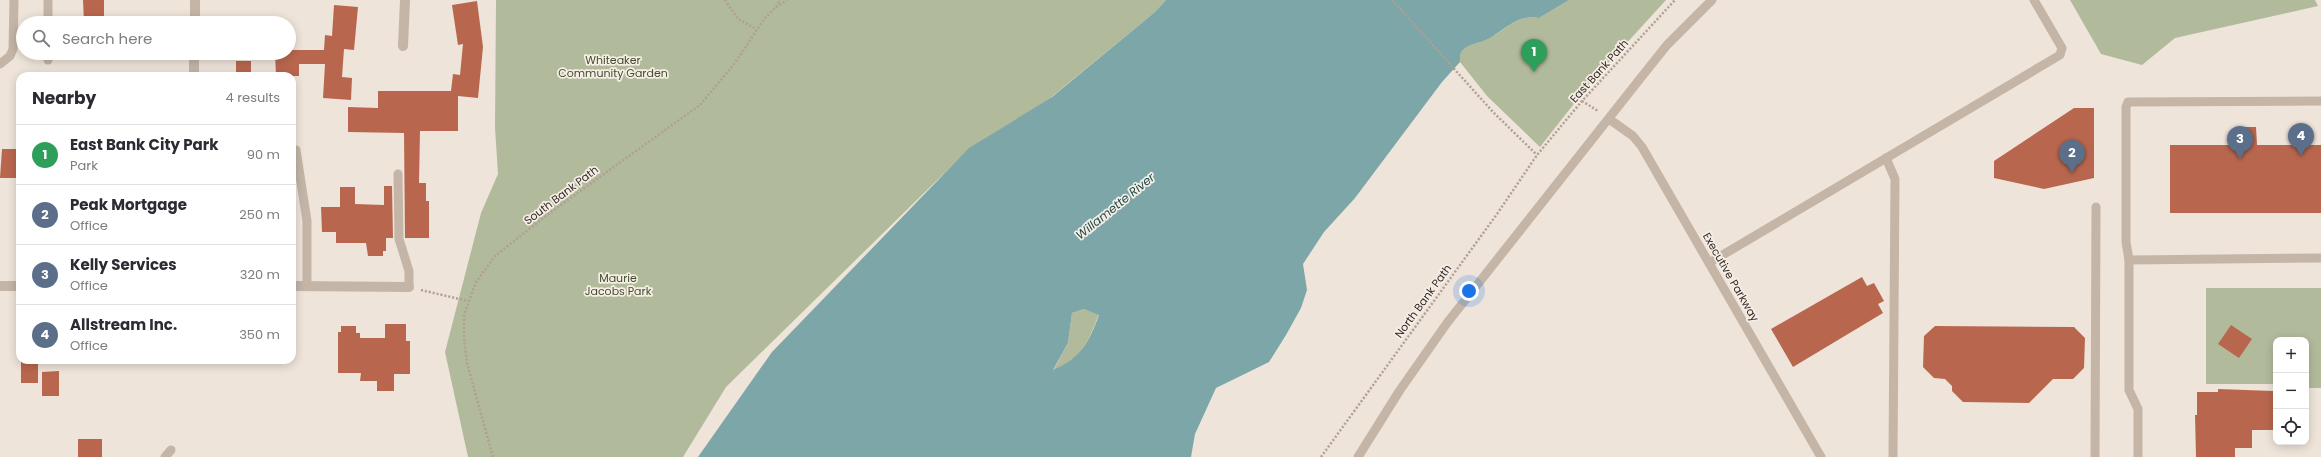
<!DOCTYPE html>
<meta charset="utf-8">
<style>
body{margin:0;font-family:Poppins,sans-serif;background:#f2f2f3;color:#2b2b33}
.controls{position:absolute;right:12px;bottom:12px;display:grid;overflow:hidden;border-radius:8px;box-shadow:0 2px 10px #0003}
.controls button{width:36px;height:36px;display:grid;place-items:center;padding:0;border:0;border-bottom:1px solid #e1e1e2;background:#fff;color:#2b2b33;font:20px sans-serif}
.you{position:absolute;left:1469px;top:291px;width:14px;height:14px;margin:-10px;border:3px solid #fff;border-radius:50%;background:#1a73e8;box-shadow:0 0 0 6px #1a73e833}
.badge{display:grid;place-items:center;width:26px;height:26px;border-radius:50%;background:#214c4e;color:#fff;font-size:13px;font-weight:700}
.pin{position:absolute;translate:-50% -33px;filter:drop-shadow(0 1px 2px #0008)}
.pin::after{content:'';position:absolute;top:21px;width:14px;height:12px;background:inherit;clip-path:polygon(0 0,100% 0,50% 100%)}
.list{margin:0;padding:0;list-style:none}
h2{display:flex;justify-content:space-between;align-items:center;height:52px;margin:0;padding:0 16px;font-size:17px}
h2 small{font-size:13px;font-weight:400;color:#7c7c81}
.list li{display:grid;grid-template-columns:26px 1fr auto;gap:12px;align-items:center;box-sizing:border-box;height:60px;padding:0 16px;border-top:1px solid #e1e1e2}
.list b{display:block;font-size:15px;white-space:nowrap}
.list p{margin:0;font-size:13px;white-space:nowrap;color:#7c7c81}
.list em{font-size:13px;font-style:normal;color:#7c7c81}
.icon{flex:none;width:22px;height:22px;fill:none;stroke:currentColor;stroke-width:2;stroke-linecap:round;stroke-linejoin:round}
.map{position:relative;flex:none;width:2321px;height:457px;overflow:hidden}
.search{position:absolute;background:#fff;box-shadow:0 2px 10px #0003;left:16px;top:16px;width:280px;height:44px;display:flex;align-items:center;gap:10px;box-sizing:border-box;padding:0 14px;border-radius:22px;color:#7c7c81;font-size:15px}
.panel{position:absolute;background:#fff;box-shadow:0 2px 10px #0003;left:16px;top:72px;width:280px;height:292px;border-radius:12px}
.map>svg:first-child{display:block}
.green{fill:#b1bb9c}
.water{fill:#7ca6a8;fill-rule:evenodd}
.building{fill:#b8674e}
.lines{fill:none;stroke-linecap:round;stroke-linejoin:round}
.path{stroke:#b09f92;stroke-width:2.5;stroke-dasharray:2 2;stroke-linecap:butt}
.service{stroke:#c4b5a7;stroke-width:9}
.minor{stroke:#c4b5a7;stroke-width:10}
.labels{text-anchor:middle;dominant-baseline:central;stroke-width:3.5;stroke-linejoin:round;paint-order:stroke}
.park-label{font-size:11px;fill:#424d2e;stroke:#f6eee5}
.street-label{font-size:11px;fill:#322a27;stroke:#f6eee5}
.water-label{font-size:12px;font-style:italic;fill:#214c4e;stroke:#f6eee5}
</style>
<div class="map">
<svg width="2321" height="457" viewBox="0 0 2321 457">
<rect width="100%" height="100%" fill="#eee4da"/>
<!-- green -->
<g class="green">
<path d="M 496,0 L 1166,0 L 1155,12 L 1049,99 L 970,148 L 726,387 L 683,457 L 468,457 L 445,352 L 481,213 L 498,174 L 495,128 Z"/>
<path d="M 1569,0 L 1666,0 L 1591,82 L 1540,147 L 1487,96 L 1460,62 C 1460,56 1460,52 1465,48 C 1471,44 1479,43 1486,40 C 1504,32 1517,13 1539,18 Z"/>
<path d="M 2070,0 L 2315,0 L 2318,6 L 2175,38 L 2142,65 L 2101,54 Z"/>
<path d="M 2206,288 L 2321,288 L 2321,388 L 2306,388 L 2306,340 L 2276,340 L 2276,388 L 2276,384 L 2206,384 Z"/>
<path d="M 1084,309 L 1099,314 C 1087,344 1083,356 1053,371 L 1068,343 L 1072,313 Z"/>
</g>
<!-- water -->
<path class="water" d="M 1166,0 L 1569,0 L 1539,18 C 1517,13 1503,32 1486,40 C 1479,43 1471,44 1465,48 C 1460,52 1460,56 1460,62 L 1442,82 L 1355,198 L 1324,232 L 1303,264 L 1307,290 L 1301,308 L 1286,335 L 1269,362 L 1216,388 L 1195,434 L 1191,457 L 698,457 L 772,352 L 969,148 L 1052,97 L 1155,12 ZM 1084,309 L 1099,315 C 1089,342 1081,358 1053,370 L 1068,343 L 1072,313 Z"/>
<!-- building -->
<g class="building">
<path d="M 83,0 L 104,0 L 104,23 L 84,23 Z"/>
<path d="M 477,1 L 483,47 L 478,98 L 458,96 L 458,131 L 420,131 L 419,183 L 426,183 L 426,201 L 429,201 L 429,238 L 405,238 L 404,133 L 348,132 L 348,107 L 378,108 L 378,91 L 451,91 L 453,74 L 460,75 L 463,44 L 458,45 L 452,5 Z"/>
<path d="M 334,5 L 358,7 L 354,50 L 344,49 L 342,77 L 352,78 L 351,100 L 323,98 L 325,64 L 299,64 L 299,76 L 276,76 L 275,53 L 289,53 L 289,50 L 324,50 L 325,35 L 332,36 Z"/>
<rect x="236" y="61" width="15" height="15"/>
<path d="M 2074,108 L 2094,108 L 2094,178 L 2044,189 L 1994,178 L 1994,161 Z"/>
<path d="M 2238,127 L 2256,127 L 2257,145 L 2321,145 L 2321,213 L 2170,213 L 2170,145 L 2238,145 Z"/>
<path d="M 2,149 L 20,149 L 20,178 L 0,178 Z"/>
<path d="M 384,186 L 392,186 L 393,238 L 386,238 L 386,251 L 383,251 L 383,256 L 368,256 L 366,243 L 336,243 L 336,232 L 322,232 L 321,207 L 340,207 L 340,187 L 355,187 L 355,204 L 384,205 Z"/>
<path d="M 1862,277 L 1867,286 L 1874,283 L 1884,301 L 1878,304 L 1883,313 L 1793,367 L 1771,329 Z"/>
<path d="M 385,324 L 406,324 L 406,341 L 410,341 L 410,374 L 394,374 L 394,391 L 377,391 L 377,381 L 360,381 L 361,373 L 338,373 L 338,332 L 341,332 L 341,326 L 356,326 L 356,333 L 360,333 L 360,338 L 385,338 Z"/>
<path d="M 2231,325 L 2252,339 L 2239,358 L 2218,344 Z"/>
<path d="M 1935,326 L 2074,327 L 2085,338 L 2084,368 L 2073,379 L 2053,379 L 2029,403 L 1963,402 L 1952,391 L 1952,386 L 1945,379 L 1934,378 L 1923,367 L 1924,336 Z"/>
<rect x="21" y="360" width="17" height="23"/>
<path d="M 59,371 L 59,396 L 42,396 L 42,372 Z"/>
<path d="M 2218,389 L 2273,391 L 2273,430 L 2252,430 L 2252,448 L 2235,448 L 2235,457 L 2196,457 L 2195,415 L 2197,415 L 2197,392 L 2218,392 Z"/>
<rect x="78" y="439" width="24" height="18"/>
</g>
<g class="lines">
<!-- path -->
<g class="path">
<path d="M 725,0 L 738,19 L 756,29"/>
<path d="M 1392,0 L 1493,112 L 1537,155"/>
<path d="M 776,7 L 780,0"/>
<path d="M 1582,101 L 1598,111"/>
<path d="M 421,290 L 468,301"/>
<path d="M 493,457 L 467,363 L 464,339 L 464,315 L 476,282 L 495,256 L 547,215 L 700,105 L 735,63 L 764,19 L 775,8 L 787,0"/>
<path d="M 1321,457 L 1497,214 L 1537,155 L 1582,101 L 1675,0"/>
</g>
<!-- service -->
<g class="service">
<path d="M 48,23 L 48,0"/>
<path d="M 48,53 L 48,60"/>
<path d="M 0,64 L 10,56 L 13,49 L 14,0"/>
<path d="M 1609,119 L 1633,136 L 1642,147 L 1821,457"/>
<path d="M 296,150 L 307,221 L 307,286"/>
<path d="M 1886,158 L 1895,179 L 1893,457"/>
<path d="M 398,174 L 399,239 L 409,271 L 409,287"/>
<path d="M 2129,260 L 2126,242 L 2126,107 L 2128,102 L 2321,101"/>
<path d="M 1709,263 L 2060,55 L 2062,48 L 2034,0"/>
<path d="M 165,457 L 171,450"/>
<path d="M 1358,457 L 1400,390 L 1447,323 L 1643,75 L 1667,45 L 1712,0"/>
<path d="M 2095,457 L 2096,207"/>
<path d="M 2138,457 L 2138,409 L 2129,390 L 2129,260 L 2321,258"/>
</g>
<!-- minor -->
<g class="minor">
<path d="M 195,23 L 195,0"/>
<path d="M 403,46 L 405,0"/>
<path d="M 194,53 L 194,76"/>
<path d="M 0,286 L 20,286"/>
<path d="M 292,286 L 409,287"/>
</g>
</g>
<g class="labels">
<!-- park labels -->
<g class="park-label">
<text x="613" y="60">Whiteaker<tspan x="613" dy="13">Community Garden</tspan></text>
<text x="618" y="278">Maurie<tspan x="618" dy="13">Jacobs Park</tspan></text>
</g>
<!-- street labels -->
<g class="street-label">
<text transform="translate(1599 71) rotate(-48)">East Bank Path</text>
<text transform="translate(561 195) rotate(-37)">South Bank Path</text>
<text transform="translate(1731 277) rotate(60)">Executive Parkway</text>
<text transform="translate(1423 301) rotate(-54)">North Bank Path</text>
</g>
<!-- water labels -->
<g class="water-label">
<text transform="translate(1115 206) rotate(-39)">Willamette River</text>
</g>
</g>
</svg>
<div class="controls">
<button>+</button>
<button>−</button>
<button><svg class="icon" aria-label="locate" viewBox="0 0 24 24"><circle cx="12" cy="12" r="6"/><path d="M12 2v4M12 18v4M2 12h4M18 12h4"/></svg></button>
</div>
<div class="you"></div>
<div class="pin badge" style="left:1534px;top:72px;background:#2e9e5b">1</div>
<div class="pin badge" style="left:2072px;top:173px;background:#5c6f8a">2</div>
<div class="pin badge" style="left:2240px;top:159px;background:#5c6f8a">3</div>
<div class="pin badge" style="left:2301px;top:156px;background:#5c6f8a">4</div>
<div class="search"><svg class="icon" aria-label="search" viewBox="0 0 24 24"><circle cx="10" cy="10" r="6"/><path d="M15 15l6 6"/></svg>Search here</div>
<section class="panel">
<h2>Nearby<small>4 results</small></h2>
<ul class="list">
<li><span class="badge" style="background:#2e9e5b">1</span><div><b>East Bank City Park</b><p>Park</p></div><em>90 m</em></li>
<li><span class="badge" style="background:#5c6f8a">2</span><div><b>Peak Mortgage</b><p>Office</p></div><em>250 m</em></li>
<li><span class="badge" style="background:#5c6f8a">3</span><div><b>Kelly Services</b><p>Office</p></div><em>320 m</em></li>
<li><span class="badge" style="background:#5c6f8a">4</span><div><b>Allstream Inc.</b><p>Office</p></div><em>350 m</em></li>
</ul>
</section>
</div>
